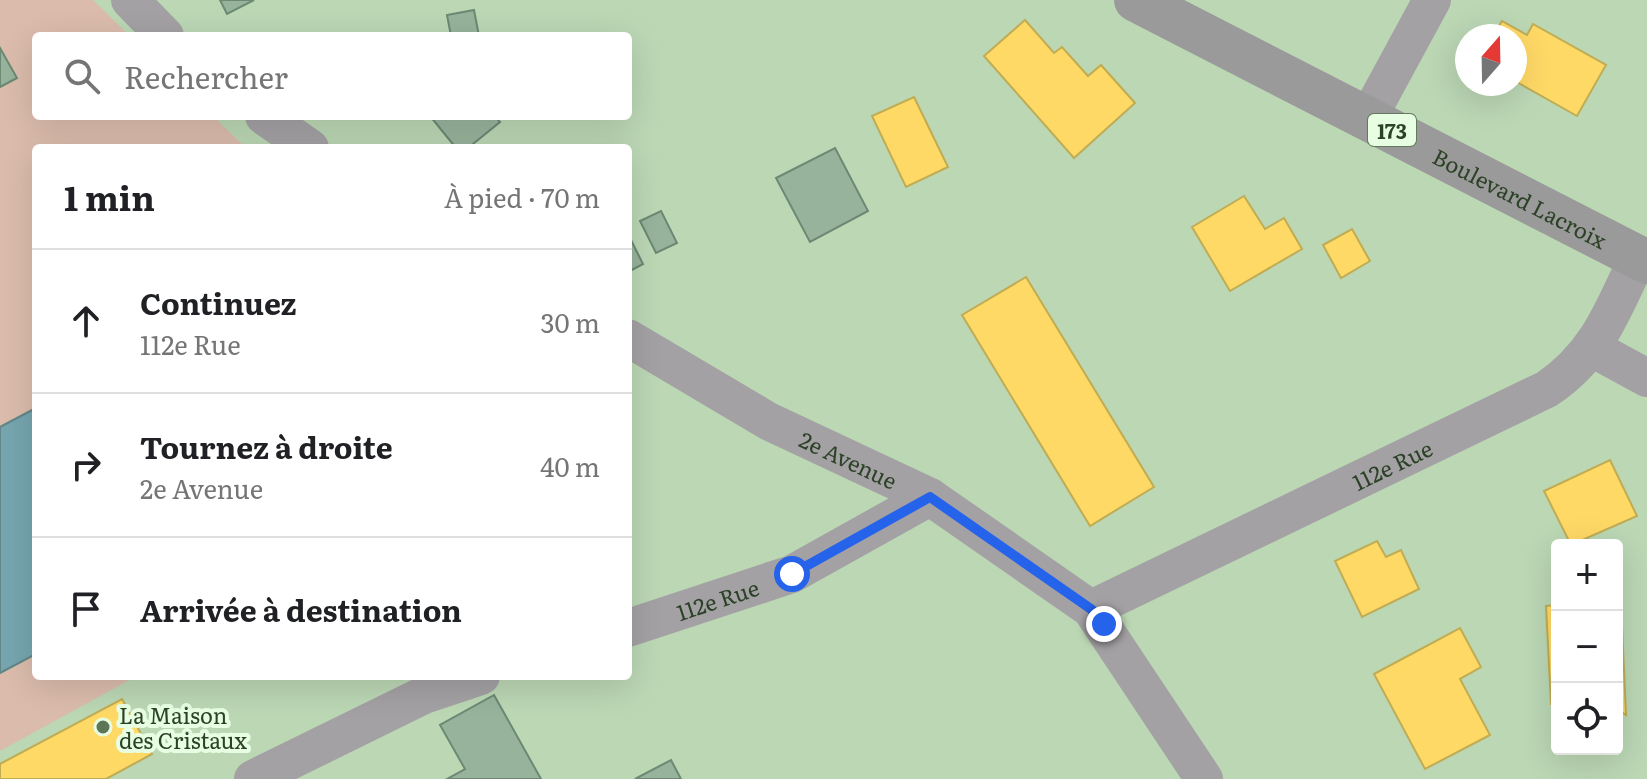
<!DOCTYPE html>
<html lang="fr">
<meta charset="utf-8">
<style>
body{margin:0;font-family:Literata,serif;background:#f2f2f2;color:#202124}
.controls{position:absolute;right:24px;bottom:24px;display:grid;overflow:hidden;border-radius:8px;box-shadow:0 8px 32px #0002}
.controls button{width:72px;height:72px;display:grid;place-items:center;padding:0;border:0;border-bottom:2px solid #e0e0e0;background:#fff;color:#202124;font:40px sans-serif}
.compass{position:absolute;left:1455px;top:24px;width:72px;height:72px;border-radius:50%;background:#fff;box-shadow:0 8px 32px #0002;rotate:20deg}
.stop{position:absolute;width:24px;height:24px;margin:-18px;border:6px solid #2563eb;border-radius:50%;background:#fff}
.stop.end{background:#2563eb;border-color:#fff;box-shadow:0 2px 8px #0008}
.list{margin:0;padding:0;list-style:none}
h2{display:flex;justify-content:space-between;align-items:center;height:104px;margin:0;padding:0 32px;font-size:34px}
h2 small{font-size:26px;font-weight:400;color:#757577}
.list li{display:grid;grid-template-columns:52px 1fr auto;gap:24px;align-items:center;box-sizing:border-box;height:144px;padding:0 32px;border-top:2px solid #e0e0e0}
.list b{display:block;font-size:30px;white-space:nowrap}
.list p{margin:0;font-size:26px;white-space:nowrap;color:#757577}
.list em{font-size:26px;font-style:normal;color:#757577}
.icon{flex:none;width:44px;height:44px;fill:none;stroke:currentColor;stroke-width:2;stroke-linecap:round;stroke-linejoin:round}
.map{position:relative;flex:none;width:1647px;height:779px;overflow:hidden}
.search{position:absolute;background:#fff;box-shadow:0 8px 32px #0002;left:32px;top:32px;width:600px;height:88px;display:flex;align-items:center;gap:20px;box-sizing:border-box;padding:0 28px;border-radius:8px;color:#757577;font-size:30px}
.panel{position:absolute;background:#fff;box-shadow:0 8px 32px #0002;left:32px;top:144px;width:600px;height:536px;border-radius:8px}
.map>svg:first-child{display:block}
.green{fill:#dbbcac}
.homes{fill:#ffd966;stroke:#c0ac53;stroke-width:2}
.public{fill:#76a5af;stroke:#608786;stroke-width:2}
.building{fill:#97b39c;stroke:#6b8973;stroke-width:2}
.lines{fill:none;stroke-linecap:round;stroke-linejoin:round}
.street{stroke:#a4a1a5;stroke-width:38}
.primary{stroke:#9b9a9a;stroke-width:44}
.route{stroke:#2563eb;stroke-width:10}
.poi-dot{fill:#5e7658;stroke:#e8fee3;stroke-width:3}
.labels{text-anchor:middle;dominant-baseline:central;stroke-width:8;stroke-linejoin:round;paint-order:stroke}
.shield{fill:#e8fee3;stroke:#647a5f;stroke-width:2}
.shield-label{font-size:20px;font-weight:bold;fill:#2c4227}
.street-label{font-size:22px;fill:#2c4227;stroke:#e8fee3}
.poi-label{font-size:22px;fill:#2c4227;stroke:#e8fee3;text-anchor:start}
</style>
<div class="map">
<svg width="1647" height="779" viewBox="0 0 1647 779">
<rect width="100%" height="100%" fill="#bbd7b4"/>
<!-- green -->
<path class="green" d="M 0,0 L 93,0 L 130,36 L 36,36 L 36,116 L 213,116 L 246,148 L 36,148 L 36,676 L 137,676 L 0,751 Z"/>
<!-- homes -->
<g class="homes">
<path d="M 1025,20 L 1054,53 L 1062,47 L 1088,76 L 1101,65 L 1135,103 L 1074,158 L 984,56 Z"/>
<path d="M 1502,21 L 1527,35 L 1533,24 L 1606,65 L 1577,116 L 1515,81 L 1515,36 L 1493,36 Z"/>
<path d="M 914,97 L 948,167 L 906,187 L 872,116 Z"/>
<path d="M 1244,196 L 1265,229 L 1284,218 L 1302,249 L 1230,291 L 1192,227 Z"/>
<path d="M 1352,229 L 1370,261 L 1341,278 L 1323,245 Z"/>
<path d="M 1026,277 L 1154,487 L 1090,526 L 962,315 Z"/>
<path d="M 1610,460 L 1637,516 L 1571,545 L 1544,491 Z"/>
<path d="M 1377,541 L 1386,557 L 1401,550 L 1419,589 L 1362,617 L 1335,561 Z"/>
<path d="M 1617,602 L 1621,602 L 1626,715 L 1617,709 Z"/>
<path d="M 1557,605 L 1557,704 L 1551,704 L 1546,606 Z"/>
<path d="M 1460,628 L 1481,667 L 1460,679 L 1490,735 L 1425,769 L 1374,674 Z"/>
<path d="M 122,699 L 152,754 L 106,779 L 0,779 L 0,764 Z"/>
</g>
<!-- public -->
<path class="public" d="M 34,409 L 36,654 L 0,673 L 0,427 Z"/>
<!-- building -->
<g class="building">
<path d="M 220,0 L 254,0 L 227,14 Z"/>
<path d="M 474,10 L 479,36 L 451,36 L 447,15 Z"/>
<path d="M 0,48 L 17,78 L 0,87 Z"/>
<path d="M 430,116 L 495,116 L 500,122 L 468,148 L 456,148 Z"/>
<path d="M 835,148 L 868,211 L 810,242 L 776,178 Z"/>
<path d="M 661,211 L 677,243 L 656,253 L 640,221 Z"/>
<path d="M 628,234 L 643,264 L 628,272 Z"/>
<path d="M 494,695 L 541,779 L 447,779 L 465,769 L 440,725 Z"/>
<path d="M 671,760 L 681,779 L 635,779 Z"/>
</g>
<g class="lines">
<!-- street -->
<g class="street">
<path d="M 130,0 L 165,36"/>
<path d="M 264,116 L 310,148"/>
<path d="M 1368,118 L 1432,0"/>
<path id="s1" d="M 628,338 L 768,421 L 930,497 L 1091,609 L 1204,779"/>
<path d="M 1592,348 L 1647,378"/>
<path id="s2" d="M 1091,609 L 1547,389 C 1597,356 1613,310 1638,257"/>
<path id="s3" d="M 628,628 L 792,574 L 930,497"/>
<path d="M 253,779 L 424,695 L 481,676"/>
</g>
<!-- primary -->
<path class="primary" id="s4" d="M 1136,0 L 1647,262"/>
</g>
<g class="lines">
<!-- route -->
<path class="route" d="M 792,574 L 930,497 L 1091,609 L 1104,624"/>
</g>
<!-- markers -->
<circle class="poi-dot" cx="103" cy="727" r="8"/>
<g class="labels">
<!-- shield labels -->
<rect class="shield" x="1368" y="114" width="48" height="32" rx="6"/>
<g class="shield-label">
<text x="1392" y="130">173</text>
</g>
<!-- street labels -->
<g class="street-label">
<text stroke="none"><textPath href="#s4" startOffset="432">Boulevard Lacroix</textPath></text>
<text stroke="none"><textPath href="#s1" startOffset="252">2e Avenue</textPath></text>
<text stroke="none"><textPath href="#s2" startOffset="334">112e Rue</textPath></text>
<text stroke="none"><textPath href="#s3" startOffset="94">112e Rue</textPath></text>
</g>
<!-- poi labels -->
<g class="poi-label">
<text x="119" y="714">La Maison<tspan x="119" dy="25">des Cristaux</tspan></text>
</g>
</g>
</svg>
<div class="controls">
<button>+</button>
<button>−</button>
<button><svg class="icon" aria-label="locate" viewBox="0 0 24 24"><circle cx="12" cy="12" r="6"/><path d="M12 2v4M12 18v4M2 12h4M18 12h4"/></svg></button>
</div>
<svg class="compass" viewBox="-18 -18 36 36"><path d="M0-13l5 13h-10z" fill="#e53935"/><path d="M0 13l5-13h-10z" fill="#757577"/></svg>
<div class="stop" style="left:792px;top:574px"></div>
<div class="stop end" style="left:1104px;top:624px"></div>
<div class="search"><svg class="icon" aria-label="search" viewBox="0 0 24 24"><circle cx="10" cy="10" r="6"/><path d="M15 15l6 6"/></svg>Rechercher</div>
<section class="panel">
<h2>1 min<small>À pied · 70 m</small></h2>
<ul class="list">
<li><svg class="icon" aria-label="ahead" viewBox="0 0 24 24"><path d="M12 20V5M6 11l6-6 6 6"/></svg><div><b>Continuez</b><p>112e Rue</p></div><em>30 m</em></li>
<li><svg class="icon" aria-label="right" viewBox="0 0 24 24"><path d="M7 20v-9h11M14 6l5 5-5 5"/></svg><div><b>Tournez à droite</b><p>2e Avenue</p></div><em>40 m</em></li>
<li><svg class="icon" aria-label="arrive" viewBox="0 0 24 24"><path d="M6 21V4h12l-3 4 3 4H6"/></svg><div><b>Arrivée à destination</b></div></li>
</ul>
</section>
</div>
